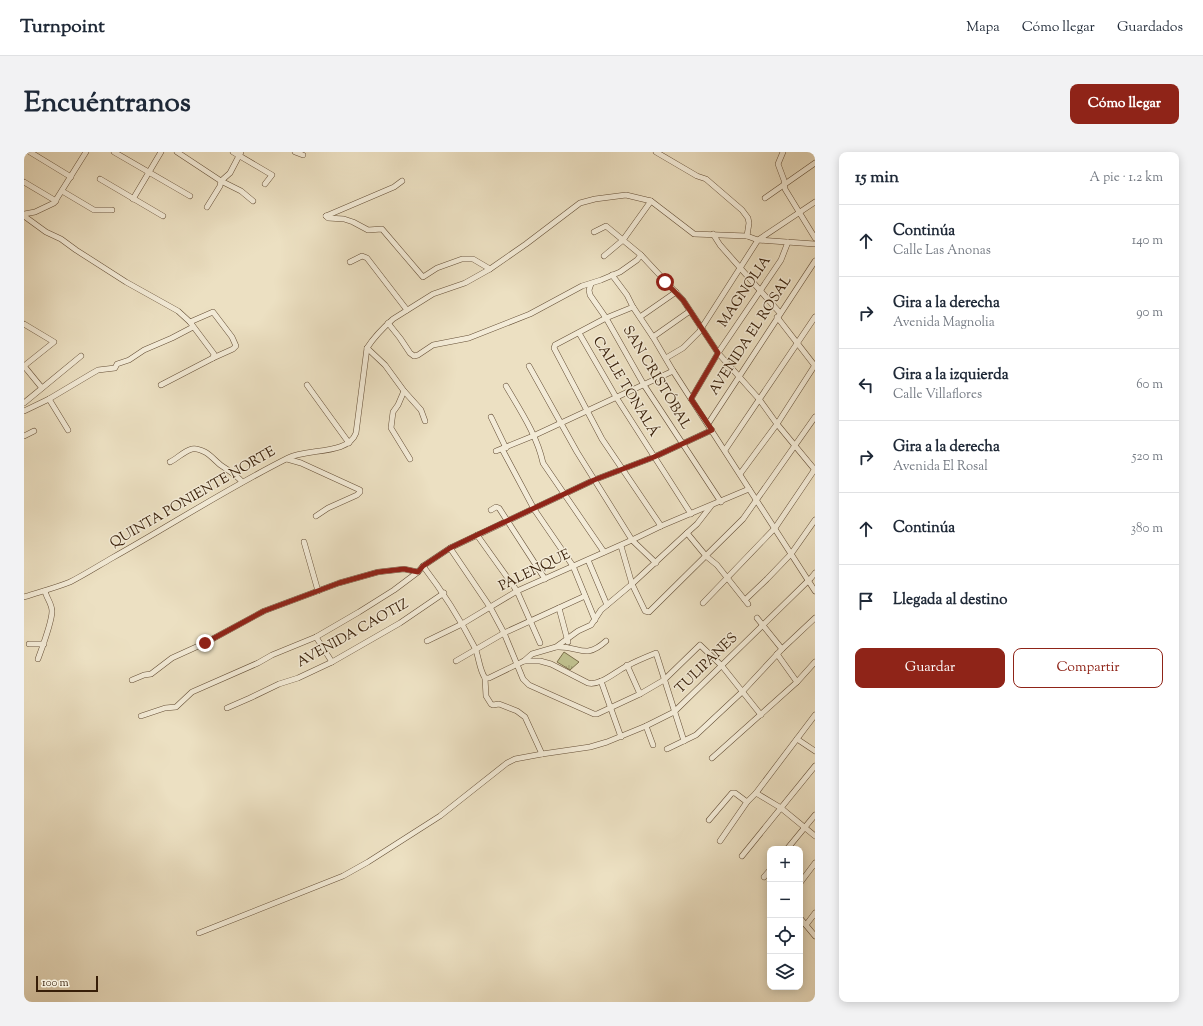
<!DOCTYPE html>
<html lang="es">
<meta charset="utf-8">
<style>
body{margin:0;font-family:"Sorts Mill Goudy",serif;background:#f2f2f3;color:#1f2937}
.controls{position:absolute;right:12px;bottom:12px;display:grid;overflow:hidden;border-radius:8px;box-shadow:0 2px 10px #0003}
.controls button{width:36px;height:36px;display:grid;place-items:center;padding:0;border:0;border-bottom:1px solid #e0e1e3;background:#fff;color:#1f2937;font:20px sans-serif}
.scale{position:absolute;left:12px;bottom:10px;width:62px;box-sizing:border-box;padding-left:4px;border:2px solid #371e08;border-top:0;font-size:11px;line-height:14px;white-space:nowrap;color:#371e08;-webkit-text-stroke:3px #f3ebd7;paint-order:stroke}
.stop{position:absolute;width:12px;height:12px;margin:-9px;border:3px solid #8f2418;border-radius:50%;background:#fff}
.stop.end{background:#8f2418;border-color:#fff;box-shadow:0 1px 4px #0008}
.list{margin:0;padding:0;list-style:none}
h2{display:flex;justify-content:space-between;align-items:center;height:52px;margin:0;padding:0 16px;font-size:17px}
h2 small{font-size:13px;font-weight:400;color:#747a83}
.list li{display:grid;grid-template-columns:26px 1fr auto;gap:12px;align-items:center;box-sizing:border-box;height:72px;padding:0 16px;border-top:1px solid #e0e1e3}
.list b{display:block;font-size:15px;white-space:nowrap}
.list p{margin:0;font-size:13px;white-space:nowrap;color:#747a83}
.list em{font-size:13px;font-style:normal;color:#747a83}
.actions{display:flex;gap:8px;padding:12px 16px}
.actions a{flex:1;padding:9px 0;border:1px solid #8f2418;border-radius:8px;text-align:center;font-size:14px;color:#8f2418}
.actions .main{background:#8f2418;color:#fff}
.icon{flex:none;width:22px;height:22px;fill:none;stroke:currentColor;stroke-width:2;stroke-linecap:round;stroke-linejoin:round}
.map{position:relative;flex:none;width:791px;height:850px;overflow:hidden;border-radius:8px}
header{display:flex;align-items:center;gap:24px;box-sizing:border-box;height:56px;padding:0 20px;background:#fff;border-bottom:1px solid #e0e1e3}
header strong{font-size:19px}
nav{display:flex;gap:22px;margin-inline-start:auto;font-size:14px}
.intro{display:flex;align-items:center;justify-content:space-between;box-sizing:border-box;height:96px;padding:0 24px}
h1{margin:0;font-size:28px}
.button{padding:10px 18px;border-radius:8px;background:#8f2418;color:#fff;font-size:14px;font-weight:700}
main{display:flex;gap:24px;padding:0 24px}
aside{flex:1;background:#fff;border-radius:8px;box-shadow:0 2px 10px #0003}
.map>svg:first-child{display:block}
.grass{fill:url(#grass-tufts);stroke:#7b6f4b}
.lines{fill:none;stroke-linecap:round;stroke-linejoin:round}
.minor-casing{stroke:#644e36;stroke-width:6}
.minor{stroke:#f3ebd7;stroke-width:5}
.route{stroke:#8f2418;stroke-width:5}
.labels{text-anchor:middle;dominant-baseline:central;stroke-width:3;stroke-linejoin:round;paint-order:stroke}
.street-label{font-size:14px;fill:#371e08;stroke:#f3ebd7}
</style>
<header>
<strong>Turnpoint</strong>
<nav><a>Mapa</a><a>Cómo llegar</a><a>Guardados</a></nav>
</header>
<div class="intro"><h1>Encuéntranos</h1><a class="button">Cómo llegar</a></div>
<main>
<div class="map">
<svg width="791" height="850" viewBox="0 0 791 850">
<defs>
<pattern id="grass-tufts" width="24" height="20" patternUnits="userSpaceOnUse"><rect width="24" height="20" fill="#bfc08e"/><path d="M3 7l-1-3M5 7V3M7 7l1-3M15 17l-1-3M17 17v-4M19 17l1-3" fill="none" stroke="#9c9b72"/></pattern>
</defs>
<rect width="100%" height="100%" fill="#ece0c2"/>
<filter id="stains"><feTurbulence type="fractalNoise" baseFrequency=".005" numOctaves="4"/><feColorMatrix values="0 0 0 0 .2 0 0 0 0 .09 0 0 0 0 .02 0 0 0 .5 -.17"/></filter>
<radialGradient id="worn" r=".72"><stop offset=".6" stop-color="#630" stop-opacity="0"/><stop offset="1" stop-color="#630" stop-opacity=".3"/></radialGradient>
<!-- grass -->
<path class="grass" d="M 540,500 L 555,510 L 546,518 L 533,510 Z"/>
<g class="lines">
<!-- minor casing -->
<g class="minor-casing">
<g id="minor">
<path d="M 6,0 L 47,25"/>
<path d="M 90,0 L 166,44"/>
<path d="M 153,0 L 197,29 L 217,39 L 229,49"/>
<path d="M 209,0 L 248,23 L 241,32"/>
<path d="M 271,0 L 279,3"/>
<path d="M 632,0 L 673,24 L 682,27 L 718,58 L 724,66 L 725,71 L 723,84"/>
<path d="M 759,0 L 754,12 L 760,28 L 761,37 L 791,86"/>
<path d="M 76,27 L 139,64"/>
<path d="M 0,30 L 32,49"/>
<path d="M 38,39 L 70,58 L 88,58"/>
<path d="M 741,46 L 791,11"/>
<path d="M 109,47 L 137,0"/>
<path d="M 183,55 L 196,34 L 197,29 L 206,21 L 217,0"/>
<path d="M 0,62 L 11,60 L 30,51 L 62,0"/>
<path d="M 0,64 L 22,80 L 37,87 L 52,98 L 102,130 L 154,159 L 166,170 L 190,202 L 189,206"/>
<path d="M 302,64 L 304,66 L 320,67 L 329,70 L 344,78 L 358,77 L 399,125 L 413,116 L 438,107 L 449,107 L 466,117"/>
<path d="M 302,64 L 370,35 L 378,29"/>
<path d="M 570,80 L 582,74 L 617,103 L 659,148 L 694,201 L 735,247 L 753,272 L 791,318"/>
<path d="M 689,82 L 696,93 L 756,161"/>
<path d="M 580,104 L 599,88 L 627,49"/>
<path d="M 326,110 L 338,104 L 343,106 L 383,158"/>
<path d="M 588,123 L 603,143 L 609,155 L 629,185 L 649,219 L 791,439"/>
<path d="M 567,132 L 565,138 L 566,143 L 582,166 L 620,233 L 697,350"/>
<path d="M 609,155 L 582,166 L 531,193 L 530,196 L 578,287 L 637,374"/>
<path d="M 616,165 L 652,140"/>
<path d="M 753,165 L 791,214"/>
<path d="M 364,171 L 376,186 L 386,201 L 390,204 L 394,203 L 409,193 L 445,186 L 506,162 L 558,134 L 577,128 L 596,120 L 613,108 L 617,103"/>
<path d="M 0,172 L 30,190 L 0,214"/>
<path d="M 555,181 L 592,245 L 667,362"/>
<path d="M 629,185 L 666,159"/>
<path d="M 343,196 L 361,213 L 380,239 L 397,258 L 401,269"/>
<path d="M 642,206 L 659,196 L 675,180 L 734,88 L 791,50"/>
<path d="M 0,214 L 18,236"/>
<path d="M 505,214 L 553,300 L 608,388 L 632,411"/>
<path d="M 137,233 L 189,206 L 209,197 L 212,194 L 208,185 L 189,160 L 166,170"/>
<path d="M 283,233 L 325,291"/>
<path d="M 482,234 C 496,258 513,283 519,311 L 580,400"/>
<path d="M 380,239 L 374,253 L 369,260 L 367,276 L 386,307"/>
<path d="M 25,247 L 44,278"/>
<path d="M 667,247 L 694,201 L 757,108 L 764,90"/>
<path d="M 0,251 L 57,204"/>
<path d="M 0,259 L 25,247 L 67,222 L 74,218 L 91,216 L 93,212 L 105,208 L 120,198 L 148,186 L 169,175"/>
<path d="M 467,265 L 482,296"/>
<path d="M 684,272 L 791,109"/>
<path d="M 0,284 L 10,279"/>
<path d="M 478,297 L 510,357 L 549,414 L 571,468"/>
<path d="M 701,298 L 791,165"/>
<path d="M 472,299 L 509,284 L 649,219"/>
<path d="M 263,307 L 277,311 L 336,338 L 336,340 L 333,343 L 304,356 L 292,364"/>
<path d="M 146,310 C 154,306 160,299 168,297 C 172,296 177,298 181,300 C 187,303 192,310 198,314 C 205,319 213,323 218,330"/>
<path d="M 716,322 L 753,272 L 791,213"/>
<path d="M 467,358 L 472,355 L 475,356 L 521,427"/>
<path d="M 663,381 L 682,404 L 693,413 L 724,452"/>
<path d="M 453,383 L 493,439 L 516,491"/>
<path d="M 280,390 L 294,439"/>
<path d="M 597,394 L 608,432 L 621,459 L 625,460 L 719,367 L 791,265"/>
<path d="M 426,396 L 466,455 L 480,481 L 499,527 L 505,533 L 570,562 L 573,562 L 616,542 L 640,528 L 676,493 L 698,514 L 737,563"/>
<path d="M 564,408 L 583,453"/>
<path d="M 399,414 C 419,440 436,467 451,496 C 455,505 455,517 461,526 L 465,526 L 500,509 L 508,502 L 532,495 L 554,479 L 567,473 L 577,458 L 608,432 L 663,381 L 673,372 L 687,354"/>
<path d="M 0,445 C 15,440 31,436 46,430 C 60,423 74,414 88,406 C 147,373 204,336 264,306 C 284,296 324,303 332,281 L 343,196 C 350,185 360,175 369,167 L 409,142 L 441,131 L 466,117 L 502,92 L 556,51 L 571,47 L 602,43 L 627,49 L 670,82 L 723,84 L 734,88 L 791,92"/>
<path d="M 721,448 L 743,427 L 767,402 L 791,368"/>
<path d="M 679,451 L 751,376 L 791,317"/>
<path d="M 535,456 L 544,490"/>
<path d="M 733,466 L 758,497"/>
<path d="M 292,485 L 308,510"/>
<path d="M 403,489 L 438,472 L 493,439 L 608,388 L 637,374 L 725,337"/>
<path d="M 5,492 L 20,492"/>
<path d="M 533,495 C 556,494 561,508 582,489"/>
<path d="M 753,502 L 773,530"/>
<path d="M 14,507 C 18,496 28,470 28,459 C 28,452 22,445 21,439"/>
<path d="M 432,509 L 480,481 L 561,444"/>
<path d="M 500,509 L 516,509 L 527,512 L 564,531 C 577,534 592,519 603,514 C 612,509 622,505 632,501 L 660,589"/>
<path d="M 603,513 L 616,542"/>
<path d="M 461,526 L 462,544 L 467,552 L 469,553 L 475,552 L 493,559 L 501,565 L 518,602"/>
<path d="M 108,528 L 120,523 L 127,522 L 148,506 L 181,491 L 240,459 L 315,431 L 354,420 L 380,417 L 394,420"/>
<path d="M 577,529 L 597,585"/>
<path d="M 203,556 L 226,546 L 255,532 L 274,526 L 308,510 L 376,471 L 420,441"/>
<path d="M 117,564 L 141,556 L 152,555 L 168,540 L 234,511 L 248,503 L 292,485 L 335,460 L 370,438 L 394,420 L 399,414 L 426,396 L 570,328 L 630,305 L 688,278"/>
<path d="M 622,574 L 629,593"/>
<path d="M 773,587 L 791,599"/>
<path d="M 643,597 L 672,583 L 718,540 L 758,497 L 791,466"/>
<path d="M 688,606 L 773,530 L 791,510"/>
<path d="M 732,641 L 757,656 L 791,684"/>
<path d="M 685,668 L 708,641 L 711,641 L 723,650"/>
<path d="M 696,689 L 723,650 L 732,641 L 791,563"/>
<path d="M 763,697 L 791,663"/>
<path d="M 718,704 L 791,614"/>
<path d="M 740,725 L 746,718"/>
<path d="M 776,731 L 791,711"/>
<path d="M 776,766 L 791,784"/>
<path d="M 782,773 L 791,761"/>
<path d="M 175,781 L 319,724 L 344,710 L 416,664 L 483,611 L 491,607 L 518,602 L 566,595 L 583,590 L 622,574 L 650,560 L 787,426 L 791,421"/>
</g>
</g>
<!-- minor -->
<use href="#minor" class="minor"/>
</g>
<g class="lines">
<!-- route -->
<path class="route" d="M 181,491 L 240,459 L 315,431 L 354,420 L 380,417 L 394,420 L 399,414 L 426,396 L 453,383 L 570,328 L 630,305 L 688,278 L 667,247 L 694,201 L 659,148 L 641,130"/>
</g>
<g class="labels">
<!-- street labels -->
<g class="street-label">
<text transform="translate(721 140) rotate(-56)">MAGNOLIA</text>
<text transform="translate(727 184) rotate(-57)">AVENIDA EL ROSAL</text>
<text transform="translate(632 226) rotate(59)">SAN CRISTÓBAL</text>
<text transform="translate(601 235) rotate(59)">CALLE TONALÁ</text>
<text transform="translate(169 346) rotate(-30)">QUINTA PONIENTE NORTE</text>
<text transform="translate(511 419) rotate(-26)">PALENQUE</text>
<text transform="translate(329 482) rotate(-29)">AVENIDA CAOTIZ</text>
<text transform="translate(683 512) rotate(-44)">TULIPANES</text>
</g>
</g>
<rect width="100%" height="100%" filter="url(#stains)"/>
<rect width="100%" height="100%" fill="url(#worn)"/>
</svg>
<div class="controls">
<button>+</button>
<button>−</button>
<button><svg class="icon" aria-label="locate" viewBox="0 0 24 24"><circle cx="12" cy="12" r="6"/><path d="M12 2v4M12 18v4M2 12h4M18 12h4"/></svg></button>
<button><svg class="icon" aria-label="layers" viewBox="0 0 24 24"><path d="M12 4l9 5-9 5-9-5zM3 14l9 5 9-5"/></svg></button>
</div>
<div class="scale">100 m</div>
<div class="stop" style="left:641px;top:130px"></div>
<div class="stop end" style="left:181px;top:491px"></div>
</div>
<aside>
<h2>15 min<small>A pie · 1.2 km</small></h2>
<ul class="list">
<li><svg class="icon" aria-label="ahead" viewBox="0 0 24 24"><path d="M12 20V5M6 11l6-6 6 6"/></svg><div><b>Continúa</b><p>Calle Las Anonas</p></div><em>140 m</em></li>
<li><svg class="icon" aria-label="right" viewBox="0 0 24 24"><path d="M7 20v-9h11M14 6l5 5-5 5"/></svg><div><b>Gira a la derecha</b><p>Avenida Magnolia</p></div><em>90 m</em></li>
<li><svg class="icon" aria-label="left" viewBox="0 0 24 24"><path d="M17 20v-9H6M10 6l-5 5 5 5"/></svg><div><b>Gira a la izquierda</b><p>Calle Villaflores</p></div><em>60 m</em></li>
<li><svg class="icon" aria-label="right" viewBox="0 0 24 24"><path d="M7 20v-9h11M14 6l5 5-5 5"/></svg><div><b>Gira a la derecha</b><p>Avenida El Rosal</p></div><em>520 m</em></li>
<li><svg class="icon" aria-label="ahead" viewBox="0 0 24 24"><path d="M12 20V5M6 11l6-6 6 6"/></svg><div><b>Continúa</b></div><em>380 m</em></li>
<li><svg class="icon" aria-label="arrive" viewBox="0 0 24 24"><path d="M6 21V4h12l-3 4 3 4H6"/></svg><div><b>Llegada al destino</b></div></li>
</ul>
<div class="actions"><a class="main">Guardar</a><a>Compartir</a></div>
</aside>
</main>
